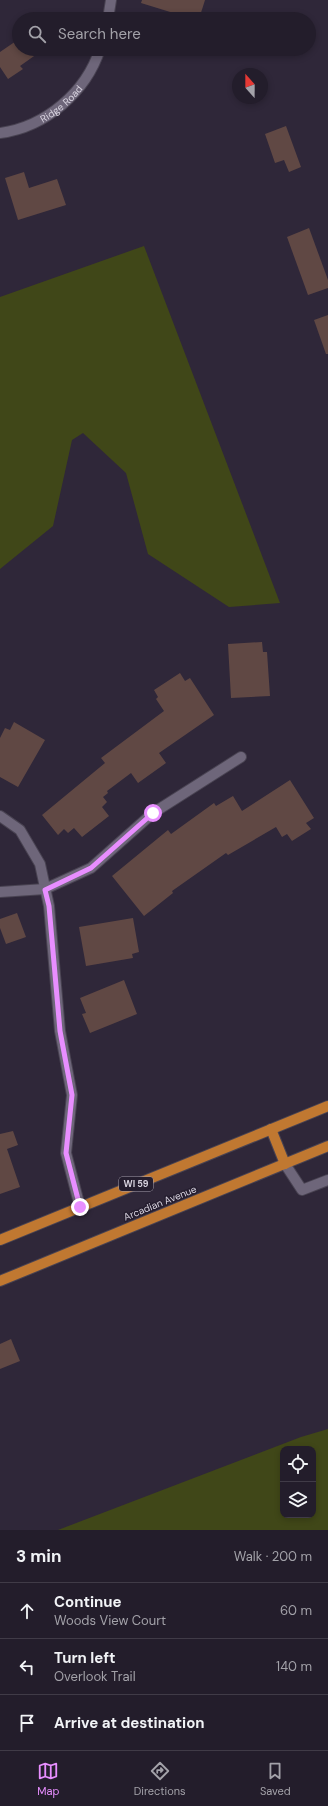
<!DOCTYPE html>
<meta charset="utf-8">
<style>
body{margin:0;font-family:"DM Sans",sans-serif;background:#2b2633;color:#f1f3f6}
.controls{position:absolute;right:12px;bottom:12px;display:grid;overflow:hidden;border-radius:8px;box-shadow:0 2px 6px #0003}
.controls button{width:36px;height:36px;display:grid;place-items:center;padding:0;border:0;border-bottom:1px solid #403b47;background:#231d2b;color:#f1f3f6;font:20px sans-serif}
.compass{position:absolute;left:232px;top:68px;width:36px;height:36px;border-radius:50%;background:#231d2b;box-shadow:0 2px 6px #0003;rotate:339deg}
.stop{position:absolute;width:12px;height:12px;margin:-9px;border:3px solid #e88eff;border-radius:50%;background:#fff}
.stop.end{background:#e88eff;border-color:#fff;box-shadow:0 1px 4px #0008}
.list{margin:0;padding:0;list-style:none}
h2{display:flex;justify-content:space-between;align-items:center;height:52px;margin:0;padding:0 16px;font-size:17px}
h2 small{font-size:13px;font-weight:400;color:#a3a2a9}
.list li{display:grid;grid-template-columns:26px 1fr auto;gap:12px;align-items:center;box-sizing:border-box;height:56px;padding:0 16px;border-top:1px solid #403b47}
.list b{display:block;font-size:15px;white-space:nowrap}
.list p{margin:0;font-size:13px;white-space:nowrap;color:#a3a2a9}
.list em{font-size:13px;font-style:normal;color:#a3a2a9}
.icon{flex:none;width:22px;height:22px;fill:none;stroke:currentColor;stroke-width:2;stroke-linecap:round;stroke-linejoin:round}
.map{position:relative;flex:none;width:328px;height:1530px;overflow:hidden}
.search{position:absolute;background:#231d2b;box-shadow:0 2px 6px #0003;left:12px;right:12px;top:12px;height:44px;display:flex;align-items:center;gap:10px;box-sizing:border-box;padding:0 14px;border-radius:22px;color:#a3a2a9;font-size:15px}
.sheet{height:220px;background:#231d2b}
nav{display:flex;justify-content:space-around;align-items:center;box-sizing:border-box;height:56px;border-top:1px solid #403b47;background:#231d2b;font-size:11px;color:#a3a2a9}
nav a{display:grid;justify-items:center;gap:2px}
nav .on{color:#e88eff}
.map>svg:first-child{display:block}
.green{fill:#404718;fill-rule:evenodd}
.building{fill:#604844}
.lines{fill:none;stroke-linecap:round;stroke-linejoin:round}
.service-casing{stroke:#494352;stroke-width:12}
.minor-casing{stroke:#494352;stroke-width:12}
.primary-casing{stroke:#494352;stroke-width:12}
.service{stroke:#6e667a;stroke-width:10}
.minor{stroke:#6e667a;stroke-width:10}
.primary{stroke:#c07831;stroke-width:10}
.route{stroke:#e88eff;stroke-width:5}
.labels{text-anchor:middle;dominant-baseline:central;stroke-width:3;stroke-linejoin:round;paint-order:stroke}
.shield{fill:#251e2f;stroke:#a39dab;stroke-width:1}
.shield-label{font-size:9px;font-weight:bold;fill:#d9d4e0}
.street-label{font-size:10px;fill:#d9d4e0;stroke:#251e2f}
</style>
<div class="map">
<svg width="328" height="1530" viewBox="0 0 328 1530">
<rect width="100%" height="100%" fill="#2f2739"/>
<!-- green -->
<g class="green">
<path d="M 144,246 L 280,603 L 229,607 L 148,554 L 126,473 L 83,433 L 72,440 L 53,526 L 0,569 L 0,297 Z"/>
<path d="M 328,1429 L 328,1530 L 58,1530 L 301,1437 ZM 283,1449 L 313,1449 L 313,1515 L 283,1515 Z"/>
</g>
<!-- building -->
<g class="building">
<path d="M 142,0 L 205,0 L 199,19 L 193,19 L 141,3 Z"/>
<path d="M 19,39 L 19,49 L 44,49 L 20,66 L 23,69 L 8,79 L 0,67 L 0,52 Z"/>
<path d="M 286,126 L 301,167 L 289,172 L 284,160 L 275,163 L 265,134 Z"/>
<path d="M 24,172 L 29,188 L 57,179 L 66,205 L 18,220 L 5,178 Z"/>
<path d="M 309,228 L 328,280 L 328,288 L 308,295 L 287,237 Z"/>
<path d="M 328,315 L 328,354 L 326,354 L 314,320 Z"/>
<path d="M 262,642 L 263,652 L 267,652 L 270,696 L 231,698 L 228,644 Z"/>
<path d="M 180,673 L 185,681 L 190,678 L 214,715 L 159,753 L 166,763 L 138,783 L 131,773 L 107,791 L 108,793 L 103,797 L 107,802 L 102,807 L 109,816 L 82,837 L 74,828 L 68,833 L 64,829 L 58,835 L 42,815 L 105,763 L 101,758 L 164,711 L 156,699 L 158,697 L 154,690 Z"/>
<path d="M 14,722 L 45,740 L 18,787 L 0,777 L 0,738 L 5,728 L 10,730 Z"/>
<path d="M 290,780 L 314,818 L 306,823 L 311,829 L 292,841 L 287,834 L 282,837 L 276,827 L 228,855 L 226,853 L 172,891 L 173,893 L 144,916 L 112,876 L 168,830 L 171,834 L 214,803 L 216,806 L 233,796 L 242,811 Z"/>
<path d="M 17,913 L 26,937 L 6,944 L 0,928 L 0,919 Z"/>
<path d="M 133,918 L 139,952 L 132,954 L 133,958 L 86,966 L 79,927 Z"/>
<path d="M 124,980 L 137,1014 L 90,1033 L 82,1014 L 86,1013 L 80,998 Z"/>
<path d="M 13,1131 L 18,1145 L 7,1149 L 20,1187 L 0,1194 L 0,1134 Z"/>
<path d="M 11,1339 L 20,1361 L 0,1369 L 0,1344 Z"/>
</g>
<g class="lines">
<!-- service casing -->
<g class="service-casing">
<path id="service" d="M 285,1164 L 302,1190 L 328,1180"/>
</g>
<!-- minor casing -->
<g class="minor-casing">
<g id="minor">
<path d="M 108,19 L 111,0"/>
<path id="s1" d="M 0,133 C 46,127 86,92 100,49"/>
<path d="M 0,816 L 20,830 L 40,864 L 49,906 L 60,1031 L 72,1095 L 66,1153 L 80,1207"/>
<path d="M 0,892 L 45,889 L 91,868 L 153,813 L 241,757"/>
</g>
</g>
<!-- primary casing -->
<g class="primary-casing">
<g id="primary">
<path d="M 271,1129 L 285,1164"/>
<path d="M 0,1240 L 328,1106"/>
<path d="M 0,1281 L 328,1146"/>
</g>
</g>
<!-- service -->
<use href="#service" class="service"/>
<!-- minor -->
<use href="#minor" class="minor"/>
<!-- primary -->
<use href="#primary" class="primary"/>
</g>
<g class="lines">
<!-- route -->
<path class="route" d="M 80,1207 L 66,1153 L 72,1095 L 60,1031 L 49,906 L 45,890 L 91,868 L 153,813"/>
</g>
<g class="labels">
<!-- shield labels -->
<rect class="shield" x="119" y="1177" width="34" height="14" rx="3"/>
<g class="shield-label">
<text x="136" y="1184">WI 59</text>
</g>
<!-- street labels -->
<g class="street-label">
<text stroke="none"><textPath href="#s1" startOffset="69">Ridge Road</textPath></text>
<text transform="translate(160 1203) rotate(-22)">Arcadian Avenue</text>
</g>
</g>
</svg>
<div class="controls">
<button><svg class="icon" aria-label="locate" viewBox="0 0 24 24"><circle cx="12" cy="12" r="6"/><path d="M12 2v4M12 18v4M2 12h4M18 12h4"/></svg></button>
<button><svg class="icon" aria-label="layers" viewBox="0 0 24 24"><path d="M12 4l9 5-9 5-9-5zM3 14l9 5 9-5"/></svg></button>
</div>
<svg class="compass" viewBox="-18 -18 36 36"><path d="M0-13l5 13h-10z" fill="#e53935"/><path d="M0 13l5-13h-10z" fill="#a3a2a9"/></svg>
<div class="stop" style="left:153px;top:813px"></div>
<div class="stop end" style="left:80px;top:1207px"></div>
<div class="search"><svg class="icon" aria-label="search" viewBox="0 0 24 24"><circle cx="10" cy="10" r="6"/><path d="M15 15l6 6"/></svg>Search here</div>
</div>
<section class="sheet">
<h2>3 min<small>Walk · 200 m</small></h2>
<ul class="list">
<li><svg class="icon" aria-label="ahead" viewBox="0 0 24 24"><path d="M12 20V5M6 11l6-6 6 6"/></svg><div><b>Continue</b><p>Woods View Court</p></div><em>60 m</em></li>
<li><svg class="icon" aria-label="left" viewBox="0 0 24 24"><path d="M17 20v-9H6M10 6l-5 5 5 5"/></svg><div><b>Turn left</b><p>Overlook Trail</p></div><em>140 m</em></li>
<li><svg class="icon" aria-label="arrive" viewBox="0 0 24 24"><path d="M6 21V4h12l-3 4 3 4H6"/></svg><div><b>Arrive at destination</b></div></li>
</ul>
</section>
<nav>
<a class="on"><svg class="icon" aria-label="map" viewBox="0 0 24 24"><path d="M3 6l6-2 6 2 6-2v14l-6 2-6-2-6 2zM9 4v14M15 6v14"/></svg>Map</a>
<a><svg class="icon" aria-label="directions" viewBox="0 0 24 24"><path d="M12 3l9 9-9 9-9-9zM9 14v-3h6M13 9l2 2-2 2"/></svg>Directions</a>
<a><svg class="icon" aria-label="saved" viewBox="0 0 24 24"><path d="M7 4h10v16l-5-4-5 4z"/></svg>Saved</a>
</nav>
